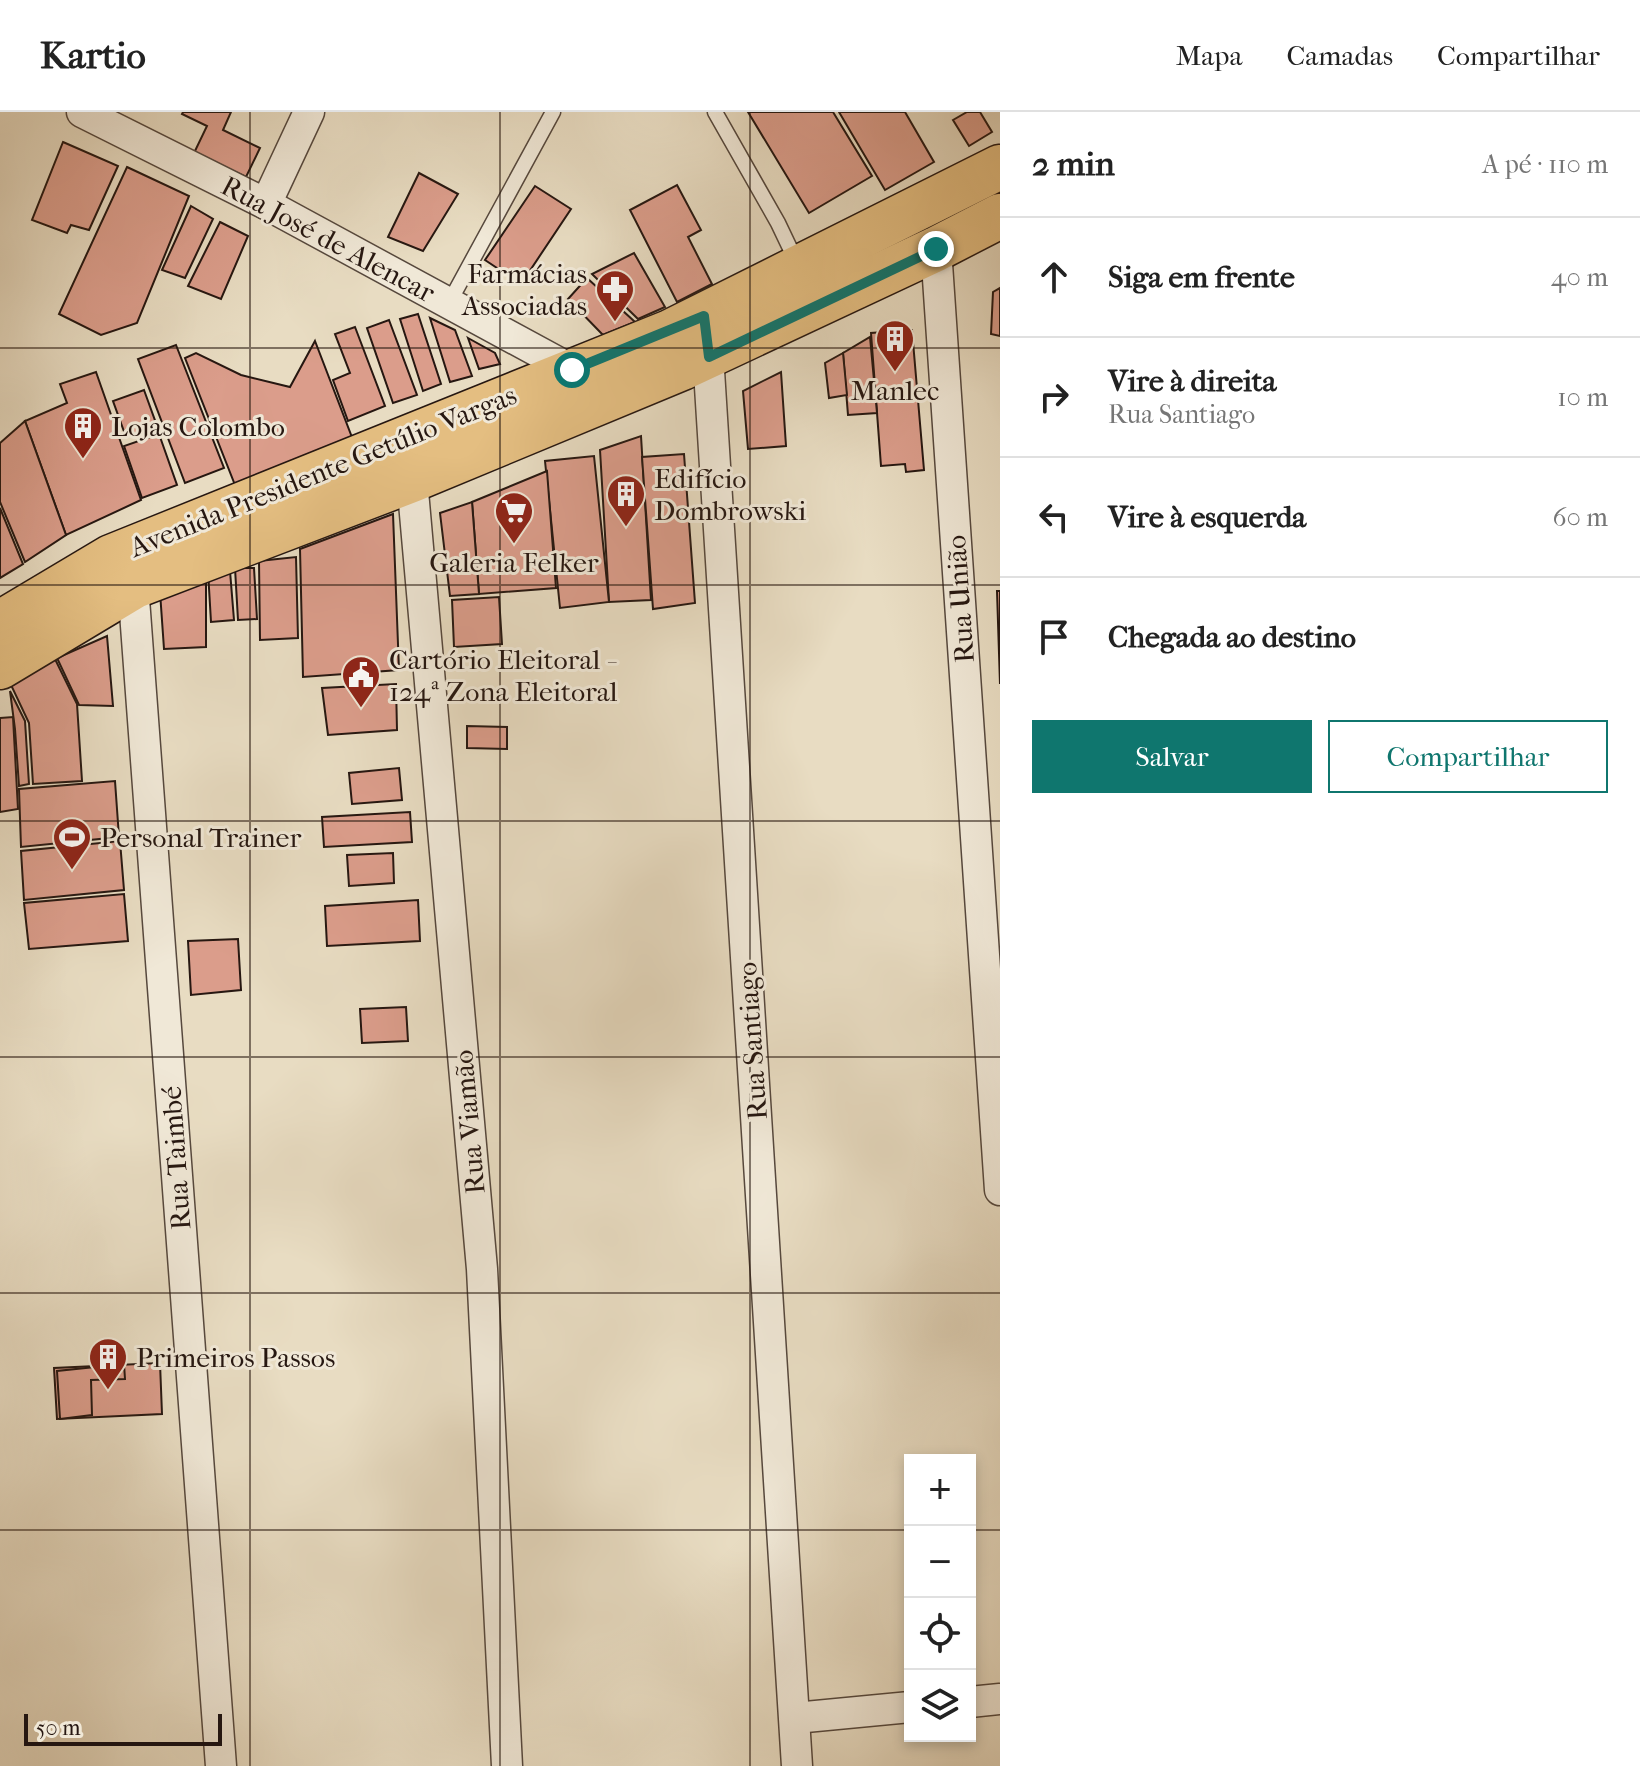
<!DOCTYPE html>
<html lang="pt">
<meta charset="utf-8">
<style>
body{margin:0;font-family:"IM FELL French Canon",serif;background:#f6f6f6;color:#222}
.controls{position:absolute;right:24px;bottom:24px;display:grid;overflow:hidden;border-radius:0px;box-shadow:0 4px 12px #0003}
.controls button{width:72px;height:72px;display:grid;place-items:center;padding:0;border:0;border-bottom:2px solid #e0e0e0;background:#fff;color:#222;font:40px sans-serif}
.scale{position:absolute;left:24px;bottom:20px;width:198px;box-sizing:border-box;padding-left:8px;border:4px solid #261711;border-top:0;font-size:22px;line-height:28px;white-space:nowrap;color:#261711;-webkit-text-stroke:6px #f0e8d7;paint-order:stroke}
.stop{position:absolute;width:24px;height:24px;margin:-18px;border:6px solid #0f766e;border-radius:50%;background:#fff}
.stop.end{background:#0f766e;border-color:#fff;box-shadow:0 2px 8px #0008}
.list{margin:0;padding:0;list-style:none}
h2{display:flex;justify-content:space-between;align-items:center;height:104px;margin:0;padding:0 32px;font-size:34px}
h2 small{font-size:26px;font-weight:400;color:#767676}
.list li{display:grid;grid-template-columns:52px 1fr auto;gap:24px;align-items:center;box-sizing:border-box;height:120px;padding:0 32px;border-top:2px solid #e0e0e0}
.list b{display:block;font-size:30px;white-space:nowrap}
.list p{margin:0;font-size:26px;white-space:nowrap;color:#767676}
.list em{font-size:26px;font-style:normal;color:#767676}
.actions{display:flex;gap:16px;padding:24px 32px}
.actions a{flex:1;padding:18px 0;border:2px solid #0f766e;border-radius:0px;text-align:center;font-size:28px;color:#0f766e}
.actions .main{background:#0f766e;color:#fff}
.icon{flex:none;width:44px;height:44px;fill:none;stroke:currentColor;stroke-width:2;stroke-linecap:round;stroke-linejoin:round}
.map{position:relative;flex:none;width:1000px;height:1654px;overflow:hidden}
header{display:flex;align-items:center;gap:48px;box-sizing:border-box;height:112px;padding:0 40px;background:#fff;border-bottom:2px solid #e0e0e0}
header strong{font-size:38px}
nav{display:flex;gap:44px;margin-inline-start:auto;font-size:28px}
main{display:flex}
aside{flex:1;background:#fff}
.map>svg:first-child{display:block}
.building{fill:#db9d8b;stroke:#261711;stroke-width:2}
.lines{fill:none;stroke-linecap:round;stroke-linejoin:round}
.service-casing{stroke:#56483d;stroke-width:17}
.minor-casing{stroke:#56483d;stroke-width:33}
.primary-casing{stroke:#261711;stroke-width:47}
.service{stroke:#f0e8d7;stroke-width:14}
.minor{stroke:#f0e8d7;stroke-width:30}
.primary{stroke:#e4be81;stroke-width:44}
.route{stroke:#0f766e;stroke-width:10}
.grid{fill:none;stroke:#261711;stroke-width:2;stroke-opacity:0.55}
.labels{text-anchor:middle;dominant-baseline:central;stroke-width:6;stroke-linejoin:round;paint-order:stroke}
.street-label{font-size:28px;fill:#261711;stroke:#f0e8d7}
.poi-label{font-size:28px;fill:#261711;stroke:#f0e8d7;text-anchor:start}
</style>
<header>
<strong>Kartio</strong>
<nav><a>Mapa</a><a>Camadas</a><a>Compartilhar</a></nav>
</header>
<main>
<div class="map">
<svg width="1000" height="1654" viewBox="0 0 1000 1654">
<rect width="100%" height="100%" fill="#e8dcc2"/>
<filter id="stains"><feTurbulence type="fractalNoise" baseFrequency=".0025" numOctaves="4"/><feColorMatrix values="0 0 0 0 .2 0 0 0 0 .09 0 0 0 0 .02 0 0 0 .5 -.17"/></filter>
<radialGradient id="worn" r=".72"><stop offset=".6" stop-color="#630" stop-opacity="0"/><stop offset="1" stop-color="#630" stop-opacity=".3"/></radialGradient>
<!-- building -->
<g class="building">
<path d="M 183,0 L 231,0 L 223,18 L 260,36 L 246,65 L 194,41 L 207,14 L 182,2 Z"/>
<path d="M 748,0 L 833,0 L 872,64 L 809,101 Z"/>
<path d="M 839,0 L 905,0 L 934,50 L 885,78 Z"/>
<path d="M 967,0 L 980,0 L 992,20 L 969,34 L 953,8 Z"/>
<path d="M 63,30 L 118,54 L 89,118 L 71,113 L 67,121 L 32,108 Z"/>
<path d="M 127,55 L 189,84 L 137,211 L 101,223 L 59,202 Z"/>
<path d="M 419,61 L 458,82 L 423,139 L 388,125 Z"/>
<path d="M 677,73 L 701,118 L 688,125 L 712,172 L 677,190 L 630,98 Z"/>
<path d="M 535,74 L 571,97 L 521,172 L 485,148 Z"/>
<path d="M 191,94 L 213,107 L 185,166 L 162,158 Z"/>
<path d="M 220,110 L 248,124 L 221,187 L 188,174 Z"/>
<path d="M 634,141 L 665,195 L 638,207 L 592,162 Z"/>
<path d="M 587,166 L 635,210 L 603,223 L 568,187 Z"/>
<path d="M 1000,176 L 1000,224 L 991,222 L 993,180 Z"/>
<path d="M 418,202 L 441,272 L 423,279 L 400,207 Z"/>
<path d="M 430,206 L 455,218 L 472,264 L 450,270 Z"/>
<path d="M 389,208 L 417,283 L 393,291 L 367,216 Z"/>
<path d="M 355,215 L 385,294 L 348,309 L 333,268 L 350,261 L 335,222 Z"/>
<path d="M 912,218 L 924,358 L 906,360 L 905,352 L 881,354 L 871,221 Z"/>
<path d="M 870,225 L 877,301 L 848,303 L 843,241 Z"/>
<path d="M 468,226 L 495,241 L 500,252 L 479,257 Z"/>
<path d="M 315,229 L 353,328 L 235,373 L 185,246 L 196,241 L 241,263 L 290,275 Z"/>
<path d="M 176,233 L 224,356 L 185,371 L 138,247 Z"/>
<path d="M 843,241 L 847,283 L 829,286 L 825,251 Z"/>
<path d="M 96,260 L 141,388 L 66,423 L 25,309 L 67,291 L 60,272 Z"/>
<path d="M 781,260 L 786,334 L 748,337 L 743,279 Z"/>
<path d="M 144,278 L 157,314 L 126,325 L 113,289 Z"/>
<path d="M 25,309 L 66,423 L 25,450 L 0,390 L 0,331 Z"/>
<path d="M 159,322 L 177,373 L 142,386 L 124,334 Z"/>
<path d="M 641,324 L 651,488 L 609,490 L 600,338 Z"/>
<path d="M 684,342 L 695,491 L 653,497 L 642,345 Z"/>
<path d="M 594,344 L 609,490 L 560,496 L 545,349 Z"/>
<path d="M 547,359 L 556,476 L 479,482 L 472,390 Z"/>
<path d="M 472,390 L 479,482 L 450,484 L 440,401 Z"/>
<path d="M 0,396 L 23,452 L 0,466 Z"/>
<path d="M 393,402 L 399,558 L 303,565 L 300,437 Z"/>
<path d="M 296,445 L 298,526 L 260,528 L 259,449 Z"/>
<path d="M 235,456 L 254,456 L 257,507 L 238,508 Z"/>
<path d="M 208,459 L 230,459 L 234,508 L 211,510 Z"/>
<path d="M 206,465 L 206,535 L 164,537 L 160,480 Z"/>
<path d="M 997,479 L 1000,479 L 1000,572 Z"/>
<path d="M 499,485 L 502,532 L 454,535 L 452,488 Z"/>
<path d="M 107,524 L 113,594 L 79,593 L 57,546 Z"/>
<path d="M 55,547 L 77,592 L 82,669 L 33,672 L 29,611 L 11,573 Z"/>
<path d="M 396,572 L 397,618 L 328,623 L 322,576 Z"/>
<path d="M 10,579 L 25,609 L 29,672 L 19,674 L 15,617 Z"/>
<path d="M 13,605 L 18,697 L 0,700 L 0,606 Z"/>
<path d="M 467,614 L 507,615 L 507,637 L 467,636 Z"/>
<path d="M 399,656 L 402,688 L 352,692 L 349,661 Z"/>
<path d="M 115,669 L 119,725 L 21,735 L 19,677 Z"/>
<path d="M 410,700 L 412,730 L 324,735 L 322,705 Z"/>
<path d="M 120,729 L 124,778 L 24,788 L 21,739 Z"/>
<path d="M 393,741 L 394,771 L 349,774 L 347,743 Z"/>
<path d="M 124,782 L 128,829 L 29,837 L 24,791 Z"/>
<path d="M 418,788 L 420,829 L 327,834 L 325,794 Z"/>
<path d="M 238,827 L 241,878 L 191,883 L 188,829 Z"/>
<path d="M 406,895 L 408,929 L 362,931 L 360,897 Z"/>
<path d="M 160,1251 L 162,1302 L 57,1307 L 54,1256 Z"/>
<path d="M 124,1252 L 125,1267 L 91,1268 L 92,1303 L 60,1307 L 57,1259 Z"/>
</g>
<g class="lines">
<!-- service casing -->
<g class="service-casing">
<g id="service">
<path d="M 715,0 L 778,111 L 798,153"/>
<path d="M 449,191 L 553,0"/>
</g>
</g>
<!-- minor casing -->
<g class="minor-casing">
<g id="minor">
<path d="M 82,0 L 266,92 L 572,258"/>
<path d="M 266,92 L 309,0"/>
<path d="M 936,137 L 1000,1078"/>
<path d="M 707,227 L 797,1654"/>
<path d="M 412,368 L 482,1157 L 507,1654"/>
<path d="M 132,460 L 221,1654"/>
<path d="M 970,1590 L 1000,1587"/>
<path d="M 795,1606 L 910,1595"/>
</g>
</g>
<!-- primary casing -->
<g class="primary-casing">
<g id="primary">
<path d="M 0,511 L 111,445 L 670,220 L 1000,55"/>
<path d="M 0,555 L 135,474 L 412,368 L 682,256 L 936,137 L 1000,104"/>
</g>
</g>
<!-- service -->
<use href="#service" class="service"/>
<!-- minor -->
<use href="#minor" class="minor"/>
<!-- primary -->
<use href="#primary" class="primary"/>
</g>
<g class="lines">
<!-- route -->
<path class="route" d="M 572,258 L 704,204 L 709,245 L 936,137"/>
</g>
<!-- grid -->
<path class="grid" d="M 250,0 L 250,1654M 500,0 L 500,1654M 750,0 L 750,1654M 0,236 L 1000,236M 0,473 L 1000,473M 0,709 L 1000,709M 0,945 L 1000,945M 0,1181 L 1000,1181M 0,1418 L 910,1418M 970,1418 L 1000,1418"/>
<!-- icons -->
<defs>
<g id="pharmacy-pin" transform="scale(2)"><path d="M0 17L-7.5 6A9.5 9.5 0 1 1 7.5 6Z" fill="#8f2418" stroke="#f0e8d7"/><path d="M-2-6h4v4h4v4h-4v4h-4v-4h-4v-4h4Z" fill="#fff"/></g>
<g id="building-pin" transform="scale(2)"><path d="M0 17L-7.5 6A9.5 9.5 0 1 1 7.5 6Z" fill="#8f2418" stroke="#f0e8d7"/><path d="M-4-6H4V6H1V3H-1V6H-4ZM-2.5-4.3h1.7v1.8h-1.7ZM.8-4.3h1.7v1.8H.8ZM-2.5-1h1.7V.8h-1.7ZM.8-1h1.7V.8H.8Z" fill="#fff"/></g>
<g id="supermarket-pin" transform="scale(2)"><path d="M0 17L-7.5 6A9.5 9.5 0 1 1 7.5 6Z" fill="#8f2418" stroke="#f0e8d7"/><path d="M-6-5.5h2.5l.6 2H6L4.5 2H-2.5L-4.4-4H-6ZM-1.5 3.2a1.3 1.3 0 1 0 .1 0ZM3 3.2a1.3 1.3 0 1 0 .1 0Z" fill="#fff"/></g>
<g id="civic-pin" transform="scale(2)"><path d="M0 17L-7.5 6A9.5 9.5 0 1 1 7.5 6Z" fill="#8f2418" stroke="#f0e8d7"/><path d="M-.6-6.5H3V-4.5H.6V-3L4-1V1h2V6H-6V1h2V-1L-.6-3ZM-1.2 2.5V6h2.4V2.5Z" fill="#fff"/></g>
<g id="stadium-pin" transform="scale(2)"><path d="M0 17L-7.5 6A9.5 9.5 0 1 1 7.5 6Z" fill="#8f2418" stroke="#f0e8d7"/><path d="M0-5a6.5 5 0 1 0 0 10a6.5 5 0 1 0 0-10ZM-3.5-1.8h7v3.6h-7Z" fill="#fff"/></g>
</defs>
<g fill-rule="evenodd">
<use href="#pharmacy-pin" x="615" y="177"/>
<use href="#building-pin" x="895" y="227"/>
<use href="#building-pin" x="83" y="314"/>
<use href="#building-pin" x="626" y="382"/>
<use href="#supermarket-pin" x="514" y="399"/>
<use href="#civic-pin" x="361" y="563"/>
<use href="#stadium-pin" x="72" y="725"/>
<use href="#building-pin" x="108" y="1245"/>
</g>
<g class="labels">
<!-- street labels -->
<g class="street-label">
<text transform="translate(328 127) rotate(28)">Rua José de Alencar</text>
<text transform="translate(323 359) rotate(-22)">Avenida Presidente Getúlio Vargas</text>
<text transform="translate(960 487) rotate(-94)">Rua União</text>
<text transform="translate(752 929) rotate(-94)">Rua Santiago</text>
<text transform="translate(469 1010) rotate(-95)">Rua Viamão</text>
<text transform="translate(176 1046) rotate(-94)">Rua Taimbé</text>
</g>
<!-- poi labels -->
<g class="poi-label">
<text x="587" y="161" text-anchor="end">Farmácias<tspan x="587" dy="32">Associadas</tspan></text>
<text x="895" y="278" text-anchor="middle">Manlec</text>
<text x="111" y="314">Lojas Colombo</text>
<text x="654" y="366">Edifício<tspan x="654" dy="32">Dombrowski</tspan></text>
<text x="514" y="450" text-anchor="middle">Galeria Felker</text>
<text x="389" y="547">Cartório Eleitoral -<tspan x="389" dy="32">124ª Zona Eleitoral</tspan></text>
<text x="100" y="725">Personal Trainer</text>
<text x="136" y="1245">Primeiros Passos</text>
</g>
</g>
<rect width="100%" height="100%" filter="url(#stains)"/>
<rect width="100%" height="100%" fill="url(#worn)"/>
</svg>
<div class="controls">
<button>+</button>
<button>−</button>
<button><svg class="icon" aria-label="locate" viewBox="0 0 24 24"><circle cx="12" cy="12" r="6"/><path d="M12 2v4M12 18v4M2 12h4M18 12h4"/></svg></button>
<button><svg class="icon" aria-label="layers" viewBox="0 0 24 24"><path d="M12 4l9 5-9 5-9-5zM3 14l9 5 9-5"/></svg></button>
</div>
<div class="scale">50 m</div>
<div class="stop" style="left:572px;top:258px"></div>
<div class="stop end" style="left:936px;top:137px"></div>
</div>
<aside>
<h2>2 min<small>A pé · 110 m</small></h2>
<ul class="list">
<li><svg class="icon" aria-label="ahead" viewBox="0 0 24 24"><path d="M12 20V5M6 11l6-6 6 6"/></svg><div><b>Siga em frente</b></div><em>40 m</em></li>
<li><svg class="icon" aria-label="right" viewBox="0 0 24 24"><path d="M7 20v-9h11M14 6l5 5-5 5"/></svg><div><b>Vire à direita</b><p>Rua Santiago</p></div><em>10 m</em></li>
<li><svg class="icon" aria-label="left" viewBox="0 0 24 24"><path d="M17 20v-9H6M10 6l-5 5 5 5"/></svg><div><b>Vire à esquerda</b></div><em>60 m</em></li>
<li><svg class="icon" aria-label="arrive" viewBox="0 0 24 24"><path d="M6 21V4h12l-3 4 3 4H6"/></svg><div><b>Chegada ao destino</b></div></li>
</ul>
<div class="actions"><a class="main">Salvar</a><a>Compartilhar</a></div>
</aside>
</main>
